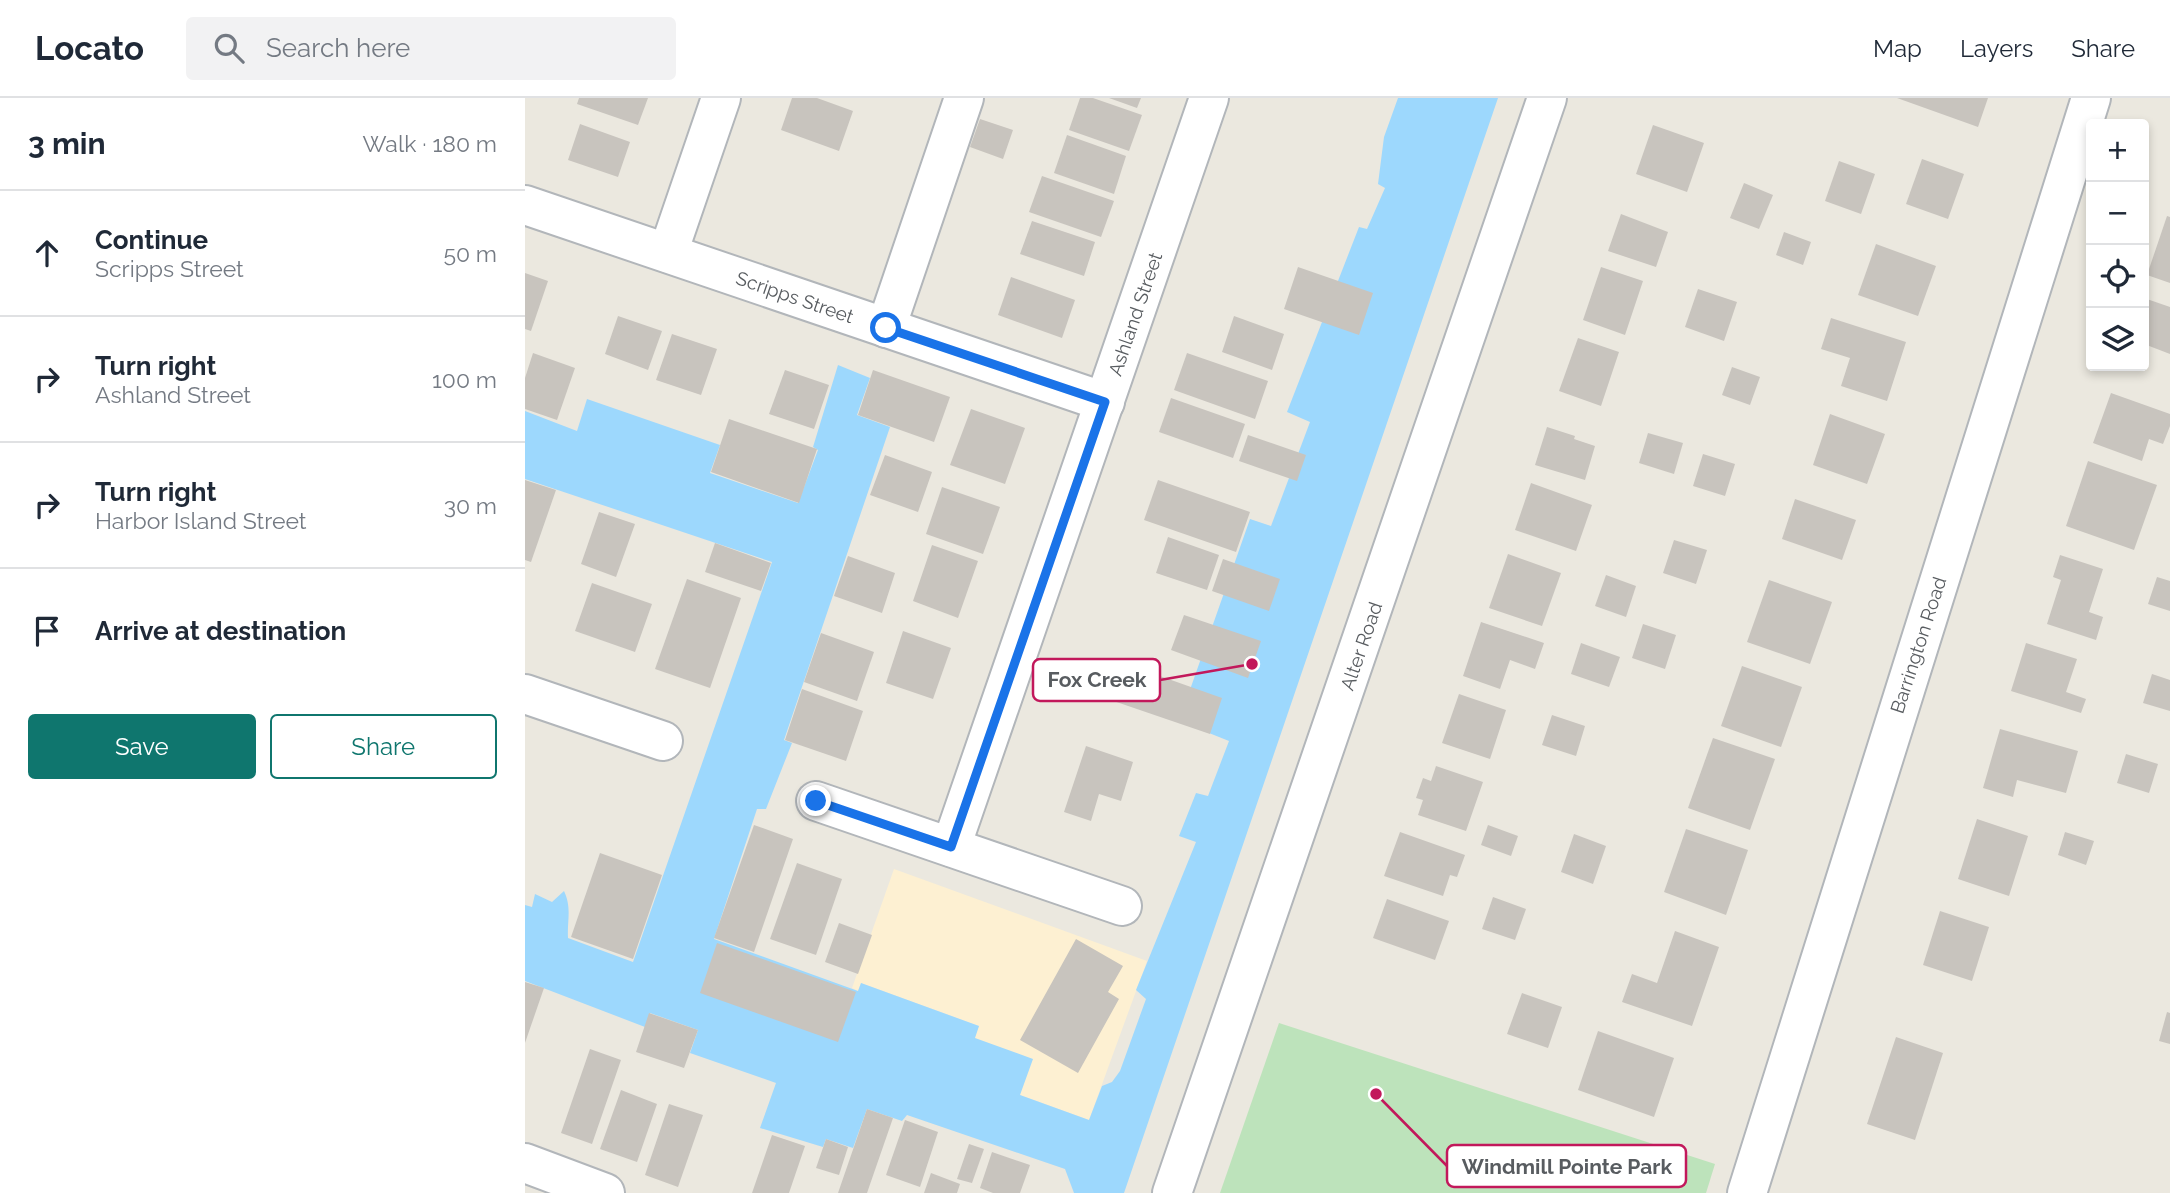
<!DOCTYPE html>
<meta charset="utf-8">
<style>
body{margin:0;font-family:Raleway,sans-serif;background:#f2f2f3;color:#1f2937}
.controls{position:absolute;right:21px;top:21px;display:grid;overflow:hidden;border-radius:7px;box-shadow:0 4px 10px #0003}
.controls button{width:63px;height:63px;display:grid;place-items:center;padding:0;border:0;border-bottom:2px solid #e0e1e3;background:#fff;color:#1f2937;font:35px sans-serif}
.stop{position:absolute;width:21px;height:21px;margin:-16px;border:5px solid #1a73e8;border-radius:50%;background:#fff}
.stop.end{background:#1a73e8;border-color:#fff;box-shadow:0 2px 7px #0008}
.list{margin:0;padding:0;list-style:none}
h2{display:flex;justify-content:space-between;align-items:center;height:91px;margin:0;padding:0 28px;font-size:30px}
h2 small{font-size:23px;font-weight:400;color:#747a83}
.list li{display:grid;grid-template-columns:46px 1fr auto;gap:21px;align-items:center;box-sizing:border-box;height:126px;padding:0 28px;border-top:2px solid #e0e1e3}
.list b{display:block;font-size:26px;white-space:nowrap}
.list p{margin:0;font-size:23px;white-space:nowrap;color:#747a83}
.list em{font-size:23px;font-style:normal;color:#747a83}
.actions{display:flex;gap:14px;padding:21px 28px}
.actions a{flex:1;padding:16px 0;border:2px solid #0f766e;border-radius:7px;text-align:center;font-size:24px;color:#0f766e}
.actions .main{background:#0f766e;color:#fff}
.icon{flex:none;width:38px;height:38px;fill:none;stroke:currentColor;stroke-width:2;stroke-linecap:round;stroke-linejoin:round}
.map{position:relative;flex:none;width:1645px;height:1095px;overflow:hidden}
header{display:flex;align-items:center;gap:42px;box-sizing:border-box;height:98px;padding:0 35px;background:#fff;border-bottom:2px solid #e0e1e3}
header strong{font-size:33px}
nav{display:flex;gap:38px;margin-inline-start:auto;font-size:24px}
.search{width:490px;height:63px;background:#f2f2f3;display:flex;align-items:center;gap:18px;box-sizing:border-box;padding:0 24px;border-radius:7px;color:#747a83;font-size:26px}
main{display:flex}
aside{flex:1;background:#fff}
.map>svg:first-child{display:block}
.commercial{fill:#fdf0d2}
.green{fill:#bde3bb}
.water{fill:#9dd8fd}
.building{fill:#c8c4be}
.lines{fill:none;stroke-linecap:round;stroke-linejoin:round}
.minor-casing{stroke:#b2b6ba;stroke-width:42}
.minor{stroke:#fff;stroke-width:38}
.route{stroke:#1a73e8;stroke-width:9}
.labels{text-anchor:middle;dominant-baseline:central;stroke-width:6;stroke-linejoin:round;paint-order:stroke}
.street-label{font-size:19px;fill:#585c60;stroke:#fff}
.leader{fill:none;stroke:#c2185b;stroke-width:2.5}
.callout-dot{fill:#c2185b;stroke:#fff;stroke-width:2.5}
.callout{fill:#fff;stroke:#c2185b;stroke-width:2.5}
.callout-label{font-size:21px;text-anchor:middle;font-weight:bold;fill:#585c60}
</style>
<header>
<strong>Locato</strong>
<div class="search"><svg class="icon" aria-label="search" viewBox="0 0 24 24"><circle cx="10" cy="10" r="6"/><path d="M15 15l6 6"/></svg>Search here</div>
<nav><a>Map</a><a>Layers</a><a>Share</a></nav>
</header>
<main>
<aside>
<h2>3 min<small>Walk · 180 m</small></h2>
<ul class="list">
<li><svg class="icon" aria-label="ahead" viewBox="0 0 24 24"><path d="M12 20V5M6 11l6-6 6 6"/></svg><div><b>Continue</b><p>Scripps Street</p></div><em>50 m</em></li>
<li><svg class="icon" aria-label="right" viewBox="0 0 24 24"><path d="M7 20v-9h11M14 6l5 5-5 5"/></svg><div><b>Turn right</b><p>Ashland Street</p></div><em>100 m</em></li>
<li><svg class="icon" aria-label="right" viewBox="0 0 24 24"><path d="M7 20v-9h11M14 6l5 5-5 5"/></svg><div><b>Turn right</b><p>Harbor Island Street</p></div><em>30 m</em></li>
<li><svg class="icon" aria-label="arrive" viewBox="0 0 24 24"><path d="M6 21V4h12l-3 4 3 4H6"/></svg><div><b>Arrive at destination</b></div></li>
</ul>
<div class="actions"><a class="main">Save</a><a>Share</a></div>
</aside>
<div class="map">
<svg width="1645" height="1095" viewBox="0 0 1645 1095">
<rect width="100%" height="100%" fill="#ebe8df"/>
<!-- commercial -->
<path class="commercial" d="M 369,771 L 622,863 L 564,1022 L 495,997 L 449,940 L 454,928 L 336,885 L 333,893 L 327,890 Z"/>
<!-- green -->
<path class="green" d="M 754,925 L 1190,1066 L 1181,1095 L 695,1095 Z"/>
<!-- water -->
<path class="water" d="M 873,0 L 973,0 L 599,1095 L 549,1095 L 540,1071 L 382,1017 L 377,1023 L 342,1011 L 328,1050 L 301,1041 L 298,1049 L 235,1030 L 251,985 L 165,955 L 173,932 L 125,915 L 120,929 L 0,883 L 0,807 L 7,809 L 10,796 L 27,804 L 39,793 C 47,810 42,822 43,840 L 108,864 L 247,464 L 0,381 L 0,313 L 52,333 L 62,301 L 195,347 L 185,375 L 273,405 L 293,352 L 288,349 L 313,267 L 345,280 L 332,317 L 365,329 L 259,642 L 267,645 L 241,711 L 232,711 L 189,841 L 333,893 L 336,885 L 454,928 L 450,940 L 508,961 L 495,997 L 564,1022 L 577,988 L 587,984 L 595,973 L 621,901 L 611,892 L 671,744 L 654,738 L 671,695 L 683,698 L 704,643 L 654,623 L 725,421 L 746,428 L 785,324 L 762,314 L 834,129 L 842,131 L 860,90 L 853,86 L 859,39 Z"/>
<!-- building -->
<g class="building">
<path d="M 54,0 L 123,0 L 113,27 L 52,6 Z"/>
<path d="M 267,0 L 292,0 L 328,13 L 314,53 L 256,32 Z"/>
<path d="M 555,0 L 568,0 L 617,17 L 604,53 L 544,32 Z"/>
<path d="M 584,0 L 616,0 L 612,10 Z"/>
<path d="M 1372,0 L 1463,0 L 1453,29 Z"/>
<path d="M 455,21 L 488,32 L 478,61 L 445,49 Z"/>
<path d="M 55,26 L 105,44 L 93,79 L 43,62 Z"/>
<path d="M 1128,27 L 1179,45 L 1162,94 L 1111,76 Z"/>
<path d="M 542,37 L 601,58 L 589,96 L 529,75 Z"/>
<path d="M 1397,61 L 1439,76 L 1423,121 L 1381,106 Z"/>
<path d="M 1314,63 L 1350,76 L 1336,116 L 1300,103 Z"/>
<path d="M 517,78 L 589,103 L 576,139 L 504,114 Z"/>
<path d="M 1219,85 L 1248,97 L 1234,131 L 1205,120 Z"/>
<path d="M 1096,116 L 1143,134 L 1131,169 L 1083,153 Z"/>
<path d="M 1642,118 L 1645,119 L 1645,185 L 1622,177 Z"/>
<path d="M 507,123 L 570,144 L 559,178 L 495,156 Z"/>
<path d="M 1259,134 L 1286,144 L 1278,167 L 1251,157 Z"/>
<path d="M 1351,146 L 1411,168 L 1393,218 L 1333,197 Z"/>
<path d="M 773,169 L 848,195 L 834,237 L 759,211 Z"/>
<path d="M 1076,169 L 1118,183 L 1100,237 L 1058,222 Z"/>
<path d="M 0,175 L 23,183 L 6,233 L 0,231 Z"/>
<path d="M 486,179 L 550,202 L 537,240 L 473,217 Z"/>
<path d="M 1173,191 L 1212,204 L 1199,243 L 1160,229 Z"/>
<path d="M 1619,200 L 1645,209 L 1645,256 L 1619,246 Z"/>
<path d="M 93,218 L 137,233 L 123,272 L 80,256 Z"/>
<path d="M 709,218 L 759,236 L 747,272 L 697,254 Z"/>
<path d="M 1306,220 L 1381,244 L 1362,303 L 1316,288 L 1325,260 L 1296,251 Z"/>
<path d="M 147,236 L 192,251 L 176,297 L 131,282 Z"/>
<path d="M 1053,240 L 1094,254 L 1076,308 L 1034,293 Z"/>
<path d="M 8,255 L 50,270 L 32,322 L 0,311 L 0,280 Z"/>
<path d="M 662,255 L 743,283 L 730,321 L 649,292 Z"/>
<path d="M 1207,269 L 1235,279 L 1225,307 L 1197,297 Z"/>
<path d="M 260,272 L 304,287 L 289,331 L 244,316 Z"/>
<path d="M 348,272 L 425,299 L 409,344 L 333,317 Z"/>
<path d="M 1586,295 L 1645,316 L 1645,328 L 1638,346 L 1624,341 L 1617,363 L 1568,345 Z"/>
<path d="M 646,300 L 720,326 L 708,360 L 634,334 Z"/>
<path d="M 446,311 L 500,330 L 480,386 L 425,367 Z"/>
<path d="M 1305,316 L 1360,336 L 1342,386 L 1288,367 Z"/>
<path d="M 204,321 L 292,351 L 274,405 L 186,374 Z"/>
<path d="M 1022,329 L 1050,338 L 1049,341 L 1070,348 L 1060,382 L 1010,367 Z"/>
<path d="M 1123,335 L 1158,345 L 1149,376 L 1114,365 Z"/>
<path d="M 723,337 L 781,357 L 772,383 L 714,363 Z"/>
<path d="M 1178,356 L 1210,366 L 1200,398 L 1168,388 Z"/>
<path d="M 360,357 L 407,374 L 393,414 L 345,397 Z"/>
<path d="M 1563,363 L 1632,387 L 1609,452 L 1541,428 Z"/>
<path d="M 0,382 L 31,392 L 6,464 L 0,462 Z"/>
<path d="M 633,382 L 725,414 L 711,454 L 619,422 Z"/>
<path d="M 1006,385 L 1067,407 L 1051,453 L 990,432 Z"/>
<path d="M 417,389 L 475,409 L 458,456 L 401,436 Z"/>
<path d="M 1270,401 L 1331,422 L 1317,462 L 1257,441 Z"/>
<path d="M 74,414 L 110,426 L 91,479 L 56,466 Z"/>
<path d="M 643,439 L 694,457 L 682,492 L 631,475 Z"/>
<path d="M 1149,442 L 1182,452 L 1171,486 L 1138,475 Z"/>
<path d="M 190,445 L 246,465 L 236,493 L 180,474 Z"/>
<path d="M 407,447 L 453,463 L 433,520 L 388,503 Z"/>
<path d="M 983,456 L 1036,475 L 1017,528 L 964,510 Z"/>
<path d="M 1535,457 L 1578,471 L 1564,514 L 1578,519 L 1571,542 L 1522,526 L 1536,482 L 1528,479 Z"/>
<path d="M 323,458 L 370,475 L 357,515 L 309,498 Z"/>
<path d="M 698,461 L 755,481 L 744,513 L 687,493 Z"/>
<path d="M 1081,477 L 1111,488 L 1101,519 L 1070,508 Z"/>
<path d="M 1632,479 L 1645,483 L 1645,513 L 1623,506 Z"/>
<path d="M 162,481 L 216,500 L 185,590 L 130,571 Z"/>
<path d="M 1244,482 L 1307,504 L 1285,566 L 1222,544 Z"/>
<path d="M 67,485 L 127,506 L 110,554 L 50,533 Z"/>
<path d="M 659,517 L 736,543 L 723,580 L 646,552 Z"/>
<path d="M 956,524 L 1019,545 L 1010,571 L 985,562 L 975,591 L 938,578 Z"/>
<path d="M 1118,526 L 1151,537 L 1140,571 L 1107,560 Z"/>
<path d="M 378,533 L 426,550 L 408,601 L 361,585 Z"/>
<path d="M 296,535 L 349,554 L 332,603 L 279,584 Z"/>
<path d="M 1056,545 L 1095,559 L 1084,589 L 1046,576 Z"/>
<path d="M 1501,545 L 1552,561 L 1541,594 L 1561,601 L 1556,615 L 1486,593 Z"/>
<path d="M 584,560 L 697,600 L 685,636 L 571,597 Z"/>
<path d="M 1217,568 L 1277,589 L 1256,649 L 1196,628 Z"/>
<path d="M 1627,576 L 1645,582 L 1645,613 L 1618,605 Z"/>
<path d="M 277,591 L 338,613 L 321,663 L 260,642 Z"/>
<path d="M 934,596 L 981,612 L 965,661 L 917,645 Z"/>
<path d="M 1027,617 L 1060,628 L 1051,658 L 1017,647 Z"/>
<path d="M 1475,631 L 1553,653 L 1541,695 L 1492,682 L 1488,699 L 1458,690 Z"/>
<path d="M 1188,640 L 1250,661 L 1225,732 L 1163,710 Z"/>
<path d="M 561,648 L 608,664 L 596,703 L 574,696 L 566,723 L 539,714 Z"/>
<path d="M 1601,656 L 1633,666 L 1624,695 L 1592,685 Z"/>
<path d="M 911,668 L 958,684 L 941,733 L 893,717 L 898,702 L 891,700 L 898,680 L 906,683 Z"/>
<path d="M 1452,721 L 1503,738 L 1484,798 L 1433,781 Z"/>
<path d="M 229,727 L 268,741 L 229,854 L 189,840 Z"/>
<path d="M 963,727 L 993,738 L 986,758 L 956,747 Z"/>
<path d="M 1161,731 L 1223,752 L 1201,817 L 1139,794 Z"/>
<path d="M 875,734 L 940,757 L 932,779 L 925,777 L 918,798 L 859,778 Z"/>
<path d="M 1540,734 L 1569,743 L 1561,767 L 1533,757 Z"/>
<path d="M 1049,736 L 1081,748 L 1068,786 L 1036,774 Z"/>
<path d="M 75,755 L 137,777 L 108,861 L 46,839 Z"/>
<path d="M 272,765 L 317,781 L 291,857 L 245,841 Z"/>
<path d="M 968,799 L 1001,811 L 990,842 L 957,831 Z"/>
<path d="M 862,801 L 924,823 L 910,862 L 848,840 Z"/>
<path d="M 1415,813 L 1464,829 L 1447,883 L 1398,867 Z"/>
<path d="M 314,825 L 347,837 L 333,876 L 300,864 Z"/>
<path d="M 1150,833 L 1194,849 L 1167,928 L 1097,904 L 1107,876 L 1132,885 Z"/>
<path d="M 551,841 L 598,868 L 583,894 L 594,901 L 553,975 L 495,942 Z"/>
<path d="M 192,845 L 331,894 L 313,944 L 175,895 Z"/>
<path d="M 0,884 L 19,890 L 0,945 Z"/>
<path d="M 997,895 L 1037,909 L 1023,950 L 982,936 Z"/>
<path d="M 1642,914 L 1645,915 L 1645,946 L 1634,943 Z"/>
<path d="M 124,915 L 173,932 L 159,970 L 111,954 Z"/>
<path d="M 1073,933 L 1149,960 L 1129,1019 L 1053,992 Z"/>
<path d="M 1371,939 L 1418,955 L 1390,1042 L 1342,1026 Z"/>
<path d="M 65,951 L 96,962 L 67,1046 L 36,1035 Z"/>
<path d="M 96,992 L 132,1006 L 112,1064 L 75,1051 Z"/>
<path d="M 144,1006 L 178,1017 L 153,1089 L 120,1077 Z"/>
<path d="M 342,1011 L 368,1020 L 342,1095 L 313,1095 Z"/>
<path d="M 380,1022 L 413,1034 L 395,1089 L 361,1077 Z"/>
<path d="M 247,1037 L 280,1048 L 264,1095 L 227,1095 Z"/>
<path d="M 301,1041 L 323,1049 L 314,1077 L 291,1070 Z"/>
<path d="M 444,1046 L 459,1051 L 447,1085 L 432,1081 Z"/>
<path d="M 467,1054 L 505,1067 L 495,1095 L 468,1095 L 455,1090 Z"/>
<path d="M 406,1075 L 435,1086 L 432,1095 L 399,1095 Z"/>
</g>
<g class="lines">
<!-- minor casing -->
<g class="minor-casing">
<g id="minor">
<path d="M 0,107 L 580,304"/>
<path d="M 143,155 L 196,0"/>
<path d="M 361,230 L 439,0"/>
<path d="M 0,596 L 138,643"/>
<path d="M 291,703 L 597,808"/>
<path d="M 426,749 L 684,0"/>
<path d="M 0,1065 L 80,1095"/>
<path d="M 647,1095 L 1022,0"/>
<path d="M 1222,1095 L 1566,0"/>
</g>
</g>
<!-- minor -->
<use href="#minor" class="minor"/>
</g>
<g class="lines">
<!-- route -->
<path class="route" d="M 291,703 L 426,749 L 580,304 L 361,230"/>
</g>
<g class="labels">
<!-- street labels -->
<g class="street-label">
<text transform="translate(270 199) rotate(19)">Scripps Street</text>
<text transform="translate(610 216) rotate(-71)">Ashland Street</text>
<text transform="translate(1393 547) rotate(-72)">Barrington Road</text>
<text transform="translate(836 548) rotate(-71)">Alter Road</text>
</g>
</g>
<!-- callouts -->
<path class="leader" d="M727 566L635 582M851 996L922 1068"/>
<g class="callout-dot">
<circle cx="727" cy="566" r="7"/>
<circle cx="851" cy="996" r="7"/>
</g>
<g class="callout">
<rect x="508" y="561" width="127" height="42" rx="7"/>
<rect x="922" y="1047" width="239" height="42" rx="7"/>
</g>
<g class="callout-label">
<text x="572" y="589">Fox Creek</text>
<text x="1042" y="1076">Windmill Pointe Park</text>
</g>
</svg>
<div class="controls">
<button>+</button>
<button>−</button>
<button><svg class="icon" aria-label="locate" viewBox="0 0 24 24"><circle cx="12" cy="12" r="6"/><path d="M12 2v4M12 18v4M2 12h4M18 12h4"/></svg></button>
<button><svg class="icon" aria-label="layers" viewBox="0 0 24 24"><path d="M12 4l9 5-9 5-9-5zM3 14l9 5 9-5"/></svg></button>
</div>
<div class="stop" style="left:361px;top:230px"></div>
<div class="stop end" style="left:291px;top:703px"></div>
</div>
</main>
